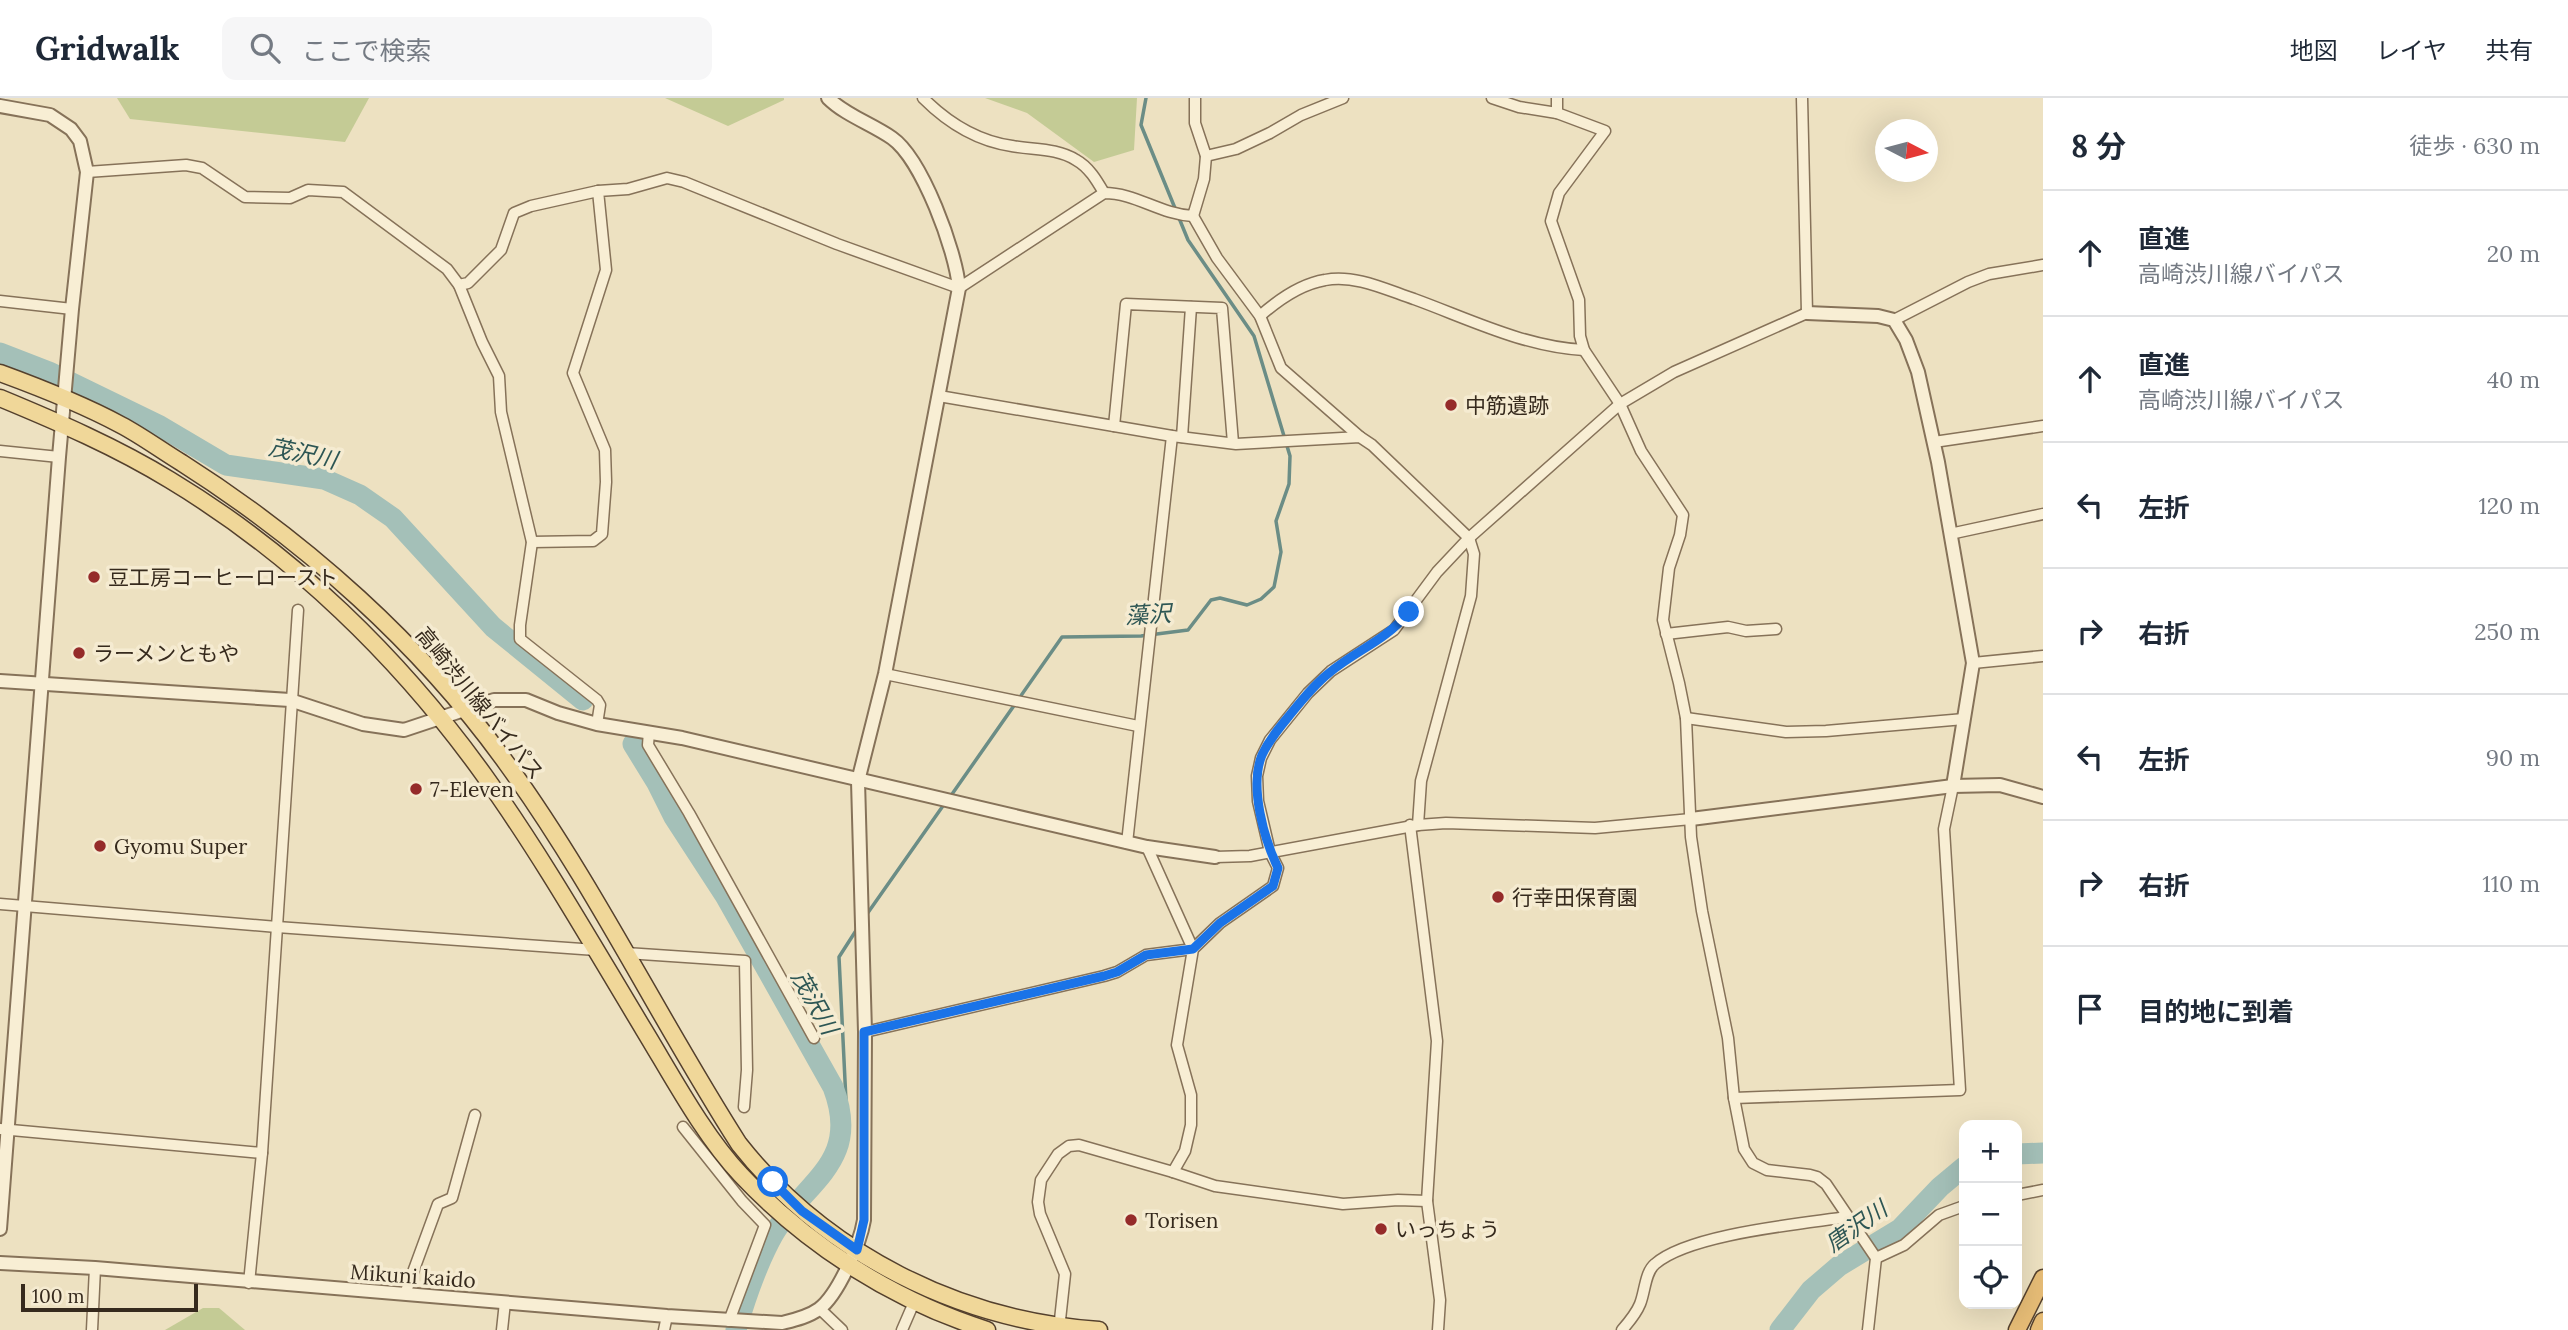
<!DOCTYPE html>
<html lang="ja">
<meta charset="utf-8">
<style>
body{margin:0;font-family:Lora,"Noto Sans JP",serif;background:#f6f6f7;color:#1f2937}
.controls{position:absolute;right:21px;bottom:21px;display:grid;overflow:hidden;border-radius:14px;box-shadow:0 7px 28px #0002}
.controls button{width:63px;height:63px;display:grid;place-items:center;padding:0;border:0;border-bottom:2px solid #e0e1e3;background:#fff;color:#1f2937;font:35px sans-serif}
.compass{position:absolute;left:1875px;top:21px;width:63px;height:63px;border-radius:50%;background:#fff;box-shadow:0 7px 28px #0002;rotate:96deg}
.scale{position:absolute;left:21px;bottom:18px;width:177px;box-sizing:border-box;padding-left:7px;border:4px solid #362a1d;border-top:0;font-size:19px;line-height:24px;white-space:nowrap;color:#362a1d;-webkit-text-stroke:5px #f5ebd1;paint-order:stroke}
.stop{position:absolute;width:21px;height:21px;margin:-16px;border:5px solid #1a73e8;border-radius:50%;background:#fff}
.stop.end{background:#1a73e8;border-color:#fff;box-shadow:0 2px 7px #0008}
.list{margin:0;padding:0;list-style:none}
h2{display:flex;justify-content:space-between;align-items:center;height:91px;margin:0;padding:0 28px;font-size:30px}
h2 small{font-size:23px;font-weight:400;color:#747a83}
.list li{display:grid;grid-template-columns:46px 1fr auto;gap:21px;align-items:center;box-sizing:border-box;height:126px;padding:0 28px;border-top:2px solid #e0e1e3}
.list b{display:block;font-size:26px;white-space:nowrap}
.list p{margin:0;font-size:23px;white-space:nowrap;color:#747a83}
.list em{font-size:23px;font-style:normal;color:#747a83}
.icon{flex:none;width:38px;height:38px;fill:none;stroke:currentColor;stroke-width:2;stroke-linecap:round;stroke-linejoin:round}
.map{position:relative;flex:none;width:2043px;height:1232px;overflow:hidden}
header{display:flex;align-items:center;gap:42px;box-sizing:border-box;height:98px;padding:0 35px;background:#fff;border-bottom:2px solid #e0e1e3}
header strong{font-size:33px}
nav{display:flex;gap:38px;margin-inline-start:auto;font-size:24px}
.search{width:490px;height:63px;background:#f6f6f7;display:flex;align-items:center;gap:18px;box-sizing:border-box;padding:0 24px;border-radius:14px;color:#747a83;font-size:26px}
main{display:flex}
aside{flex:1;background:#fff}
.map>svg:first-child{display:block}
.green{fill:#c4cb95}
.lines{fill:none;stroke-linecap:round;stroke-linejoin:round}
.stream{stroke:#6b8d86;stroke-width:3.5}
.river{stroke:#a4c0b8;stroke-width:21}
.minor-casing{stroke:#867259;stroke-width:13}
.tertiary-casing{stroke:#867259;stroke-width:16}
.primary-casing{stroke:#54402d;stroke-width:19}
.trunk-casing{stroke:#54402d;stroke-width:19}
.minor{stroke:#f8eed4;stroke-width:10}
.tertiary{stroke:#f8eed4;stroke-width:12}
.primary{stroke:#f0d799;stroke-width:16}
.trunk{stroke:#e6bc76;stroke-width:16}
.route{stroke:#1a73e8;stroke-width:9}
.poi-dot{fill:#952b2a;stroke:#f5ebd1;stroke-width:2.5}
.labels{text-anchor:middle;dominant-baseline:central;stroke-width:7;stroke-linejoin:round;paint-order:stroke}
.poi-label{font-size:21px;fill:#362a1d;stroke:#f5ebd1;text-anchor:start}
.street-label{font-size:21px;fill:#362a1d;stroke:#f5ebd1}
.water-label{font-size:23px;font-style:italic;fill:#2d5654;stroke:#f5ebd1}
</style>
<header>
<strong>Gridwalk</strong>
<div class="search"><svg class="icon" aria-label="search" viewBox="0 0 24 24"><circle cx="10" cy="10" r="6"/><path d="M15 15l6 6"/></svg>ここで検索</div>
<nav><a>地図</a><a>レイヤ</a><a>共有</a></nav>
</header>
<main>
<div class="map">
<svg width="2043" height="1232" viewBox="0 0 2043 1232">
<rect width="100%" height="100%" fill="#ede1c1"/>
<!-- green -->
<g class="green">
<path d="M 117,0 L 369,0 L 345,44 L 130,21 Z"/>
<path d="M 665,0 L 784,0 L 784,2 L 728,28 Z"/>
<path d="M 985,0 L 1137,0 L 1134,52 L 1094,64 L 1027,15 Z"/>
<path d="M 203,1210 L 219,1210 L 245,1232 L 165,1232 Z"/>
</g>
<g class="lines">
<!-- stream -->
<g class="stream">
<path d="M 950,699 L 1062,539 L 1141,538 L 1188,532 L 1211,502 L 1220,500 L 1247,507 L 1261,501 L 1274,489 L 1281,454 L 1276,423 L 1289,386 L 1290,358 L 1254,238 L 1188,142 L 1141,27 L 1146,0"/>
<path d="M 867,816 L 945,705"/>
<path d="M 840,1010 L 846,1003 L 839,859 L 857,831"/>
</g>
<!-- river -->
<g class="river">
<path d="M 0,255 L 49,274 L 160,328 L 226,367 L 324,381 L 360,397 L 393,420 L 493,529 L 583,602"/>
<path d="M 633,646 L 657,685 L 674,719 L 726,799 L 833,989 C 862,1065 805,1082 773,1137 C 757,1166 745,1201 736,1232"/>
<path d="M 2017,1056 L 2043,1055"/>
<path d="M 1780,1232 L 1811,1192 L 1839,1168 L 1900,1131 L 1940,1089 L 1964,1069"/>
</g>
<!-- minor casing -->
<g class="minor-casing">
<g id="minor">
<path d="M 923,0 C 948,25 976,43 1012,48 C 1034,52 1057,50 1076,62 C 1089,69 1097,83 1104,95"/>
<path d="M 1492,0 L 1519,9 L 1557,15"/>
<path d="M 1557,0 L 1557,15 L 1605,33 L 1559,95 L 1551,123 L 1579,202 L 1580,238 L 1584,252 L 1620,306 L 1641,353 L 1683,417 L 1680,437 L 1669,470 L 1663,522 L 1679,585 L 1686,620 L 1691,739 L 1702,813 L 1728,940 L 1734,1000 L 1744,1051 L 1753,1065 L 1767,1072 L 1810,1077 L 1817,1079 L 1826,1086 L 1876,1160 L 1868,1232"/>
<path d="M 1206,58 L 1236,51 L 1270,35 L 1301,17 L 1343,0"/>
<path d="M 87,74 L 186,67 L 202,70 L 245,99 L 290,100 L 308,92 L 343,94 L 447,171 L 459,187 L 482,244 L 499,278 L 501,314 L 532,444 L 520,527 L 520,541 L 597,602 L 600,607 L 597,626"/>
<path d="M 1193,118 L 1217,160 L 1260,218 L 1281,270 L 1360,339"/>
<path d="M 459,187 L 468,185 L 501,152 L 514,115 L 531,108 L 598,93"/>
<path d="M 0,203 L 72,211"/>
<path d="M 1260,218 C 1278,202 1301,186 1325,182 C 1355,176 1387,192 1414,201 C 1469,221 1525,249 1584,252"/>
<path d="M 1894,222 L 1968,184 L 1989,176 L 2043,167"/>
<path d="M 939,298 L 1172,338 L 1236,346 L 1360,339 L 1372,347 L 1469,440 L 1474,456 L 1471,498 L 1421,683 L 1418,727"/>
<path d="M 1114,328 L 1126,206 L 1222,210 L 1233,345"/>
<path d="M 1182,339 L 1191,209"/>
<path d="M 1934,344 L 2043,328"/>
<path d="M 0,353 L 59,359"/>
<path d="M 1950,436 L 2043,416"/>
<path d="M 532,444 L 593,443 L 602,436 L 606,384 L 605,352 L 573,275 L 606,172 L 598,93 L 628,91 L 667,80 L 684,84 L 837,146 L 959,190 L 1104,95 C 1136,95 1159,116 1193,118 L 1204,81 L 1206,58 L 1195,25 L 1195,0"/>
<path d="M 1666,536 L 1728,529 L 1746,533 L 1776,531"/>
<path d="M 1973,565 L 2043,558"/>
<path d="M 885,576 L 1138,628"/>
<path d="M 1686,620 L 1786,634 L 1826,633 L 1964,621"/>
<path d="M 649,634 L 648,647 L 689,715 L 814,940"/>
<path d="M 1410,727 L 1437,943 L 1427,1103 L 1440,1202 L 1438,1232"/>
<path d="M 1127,745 L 1172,338"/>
<path d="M 1215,759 L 1250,758 L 1418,727 L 1446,725 L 1595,730 L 1691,721"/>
<path d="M 0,806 L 277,829 L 596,852"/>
<path d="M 626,855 L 745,863 L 747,972 L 744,1009"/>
<path d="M 865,934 L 1104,878 L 1117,874 L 1146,857 L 1193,851 L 1147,749"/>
<path d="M 1734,1000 L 1960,992 L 1944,731 L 1953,688"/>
<path d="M 683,1029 L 742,1103 L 765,1127 L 729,1223"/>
<path d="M 0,1031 L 262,1055"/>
<path d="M 1173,1074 L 1185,1053 L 1191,1027 L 1191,997 L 1177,947 L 1193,851 L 1220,825 L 1273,788 L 1278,770 L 1270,754 L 1258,703 L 1257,678 L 1261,660 L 1270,642 L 1308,595 L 1331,573 L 1394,532 L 1437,474 L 1469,440 L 1620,306 L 1674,274 L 1807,215 L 1802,0"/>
<path d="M 2017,1097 L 2043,1092"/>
<path d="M 1876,1160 L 1904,1147 L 1939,1117 L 1964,1108"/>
<path d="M 249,1185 L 262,1055 L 298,512"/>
<path d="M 405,1196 L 438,1106 L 452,1100 L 475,1017"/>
<path d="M 820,1211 L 842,1232"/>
<path d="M 1059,1231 L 1065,1176 L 1040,1116 L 1038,1104 L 1041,1082 L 1058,1056 L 1069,1048 L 1079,1047 L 1173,1074 L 1215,1088 L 1343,1106 L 1398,1102 L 1427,1103"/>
<path d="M 92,1232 L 95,1170"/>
<path d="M 502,1232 L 505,1204"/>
<path d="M 664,1232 L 667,1218"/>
<path d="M 902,1232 L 915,1202"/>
<path d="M 1622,1232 C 1629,1224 1636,1216 1640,1206 C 1645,1194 1645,1174 1655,1166 C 1689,1136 1800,1126 1847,1119"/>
</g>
</g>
<!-- tertiary casing -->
<g class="tertiary-casing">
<g id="tertiary">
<path d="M 0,8 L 50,17 L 71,31 L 80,43 L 87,74 L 72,211 L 59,359 L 0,1131"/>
<path d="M 1807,215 L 1878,218 L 1894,222 L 1906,242 L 1918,274 L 1938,364 L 1973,565 L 1953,688"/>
<path d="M 0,583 L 290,602 L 363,626 L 404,632 L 494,602 L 526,602 L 558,615 L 597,626 L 682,640 L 1147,749 L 1215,759"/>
<path d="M 1691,721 L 1953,688 L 2000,687 L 2043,699"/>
<path d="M 0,1165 L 95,1170 L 667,1218 L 782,1225 C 794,1222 808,1219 819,1211 C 838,1197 860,1146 864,1122 L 865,934 L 858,683 L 885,576 L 959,190 C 956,153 922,61 892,40 C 872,26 845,17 828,0"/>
</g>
</g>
<!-- primary casing -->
<g class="primary-casing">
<g id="primary">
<path d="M 0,275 C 41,290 82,306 121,327 C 142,338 162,353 182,365 C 306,444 421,546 507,666 C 594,786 659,921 739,1046 C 826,1156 960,1223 1099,1232"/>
<path d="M 0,300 C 58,324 116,349 170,382 C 293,456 400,560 484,677 C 542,758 592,846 644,932 C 672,978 704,1038 741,1077 C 808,1148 893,1202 987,1232"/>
</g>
</g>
<!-- trunk casing -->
<g class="trunk-casing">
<g id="trunk">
<path d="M 2017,1232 L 2043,1180"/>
<path d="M 2039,1232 L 2043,1223"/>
</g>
</g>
<!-- minor -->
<use href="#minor" class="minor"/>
<!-- tertiary -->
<use href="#tertiary" class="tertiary"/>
<!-- primary -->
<use href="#primary" class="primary"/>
<!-- trunk -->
<use href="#trunk" class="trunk"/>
</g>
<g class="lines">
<!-- route -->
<path class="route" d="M 773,1084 L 802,1113 L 857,1152 L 864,1122 L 864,934 L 1104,878 L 1117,874 L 1146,857 L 1193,851 L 1220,825 L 1273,788 L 1278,770 C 1264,741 1249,688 1262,657 C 1269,642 1279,630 1289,618 C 1302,602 1314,587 1329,575 C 1358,551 1384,544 1409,514"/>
</g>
<!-- markers -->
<g class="poi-dot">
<circle cx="1451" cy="307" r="7"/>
<circle cx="94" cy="479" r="7"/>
<circle cx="79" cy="555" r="7"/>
<circle cx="416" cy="691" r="7"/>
<circle cx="100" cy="748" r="7"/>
<circle cx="1498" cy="799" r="7"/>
<circle cx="1131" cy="1122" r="7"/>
<circle cx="1381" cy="1131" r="7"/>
</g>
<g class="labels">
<!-- poi labels -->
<g class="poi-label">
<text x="1465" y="307">中筋遺跡</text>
<text x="108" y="479">豆工房コーヒーロースト</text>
<text x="93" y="555">ラーメンともや</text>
<text x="430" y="691">7-Eleven</text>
<text x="114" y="748">Gyomu Super</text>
<text x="1512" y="799">行幸田保育園</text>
<text x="1145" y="1122">Torisen</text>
<text x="1395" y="1131">いっちょう</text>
</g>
<!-- street labels -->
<g class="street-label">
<text transform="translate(480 605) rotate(51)">高崎渋川線バイパス</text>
<text transform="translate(413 1178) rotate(4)">Mikuni kaido</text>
</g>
<!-- water labels -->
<g class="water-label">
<text transform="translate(303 355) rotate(12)">茂沢川</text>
<text transform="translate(1148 516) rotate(-3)">藻沢</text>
<text transform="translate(815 904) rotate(61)">茂沢川</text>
<text transform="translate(1856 1128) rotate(-35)">唐沢川</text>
</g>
</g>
</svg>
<div class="controls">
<button>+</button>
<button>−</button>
<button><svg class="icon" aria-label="locate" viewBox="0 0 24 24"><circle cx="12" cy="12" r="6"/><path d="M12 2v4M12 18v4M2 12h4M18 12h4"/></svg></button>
</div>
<svg class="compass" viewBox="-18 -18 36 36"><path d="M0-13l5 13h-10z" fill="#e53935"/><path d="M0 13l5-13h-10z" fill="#747a83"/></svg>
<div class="scale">100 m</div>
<div class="stop" style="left:773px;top:1084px"></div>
<div class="stop end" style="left:1409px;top:514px"></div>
</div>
<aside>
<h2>8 分<small>徒歩 · 630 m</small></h2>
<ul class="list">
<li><svg class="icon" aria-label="ahead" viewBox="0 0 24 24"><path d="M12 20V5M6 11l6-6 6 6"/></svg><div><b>直進</b><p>高崎渋川線バイパス</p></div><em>20 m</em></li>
<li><svg class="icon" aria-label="ahead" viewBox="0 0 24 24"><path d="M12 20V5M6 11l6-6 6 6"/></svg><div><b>直進</b><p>高崎渋川線バイパス</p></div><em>40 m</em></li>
<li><svg class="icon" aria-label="left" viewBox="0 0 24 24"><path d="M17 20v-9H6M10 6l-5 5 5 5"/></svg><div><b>左折</b></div><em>120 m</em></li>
<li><svg class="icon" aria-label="right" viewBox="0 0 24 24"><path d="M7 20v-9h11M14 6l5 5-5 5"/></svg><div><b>右折</b></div><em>250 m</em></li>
<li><svg class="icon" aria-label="left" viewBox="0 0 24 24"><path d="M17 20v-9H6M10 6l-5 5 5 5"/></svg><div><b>左折</b></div><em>90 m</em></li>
<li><svg class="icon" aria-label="right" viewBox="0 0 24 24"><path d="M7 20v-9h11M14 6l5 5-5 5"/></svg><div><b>右折</b></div><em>110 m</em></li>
<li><svg class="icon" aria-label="arrive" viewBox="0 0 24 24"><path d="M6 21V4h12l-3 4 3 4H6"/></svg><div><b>目的地に到着</b></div></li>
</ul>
</aside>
</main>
